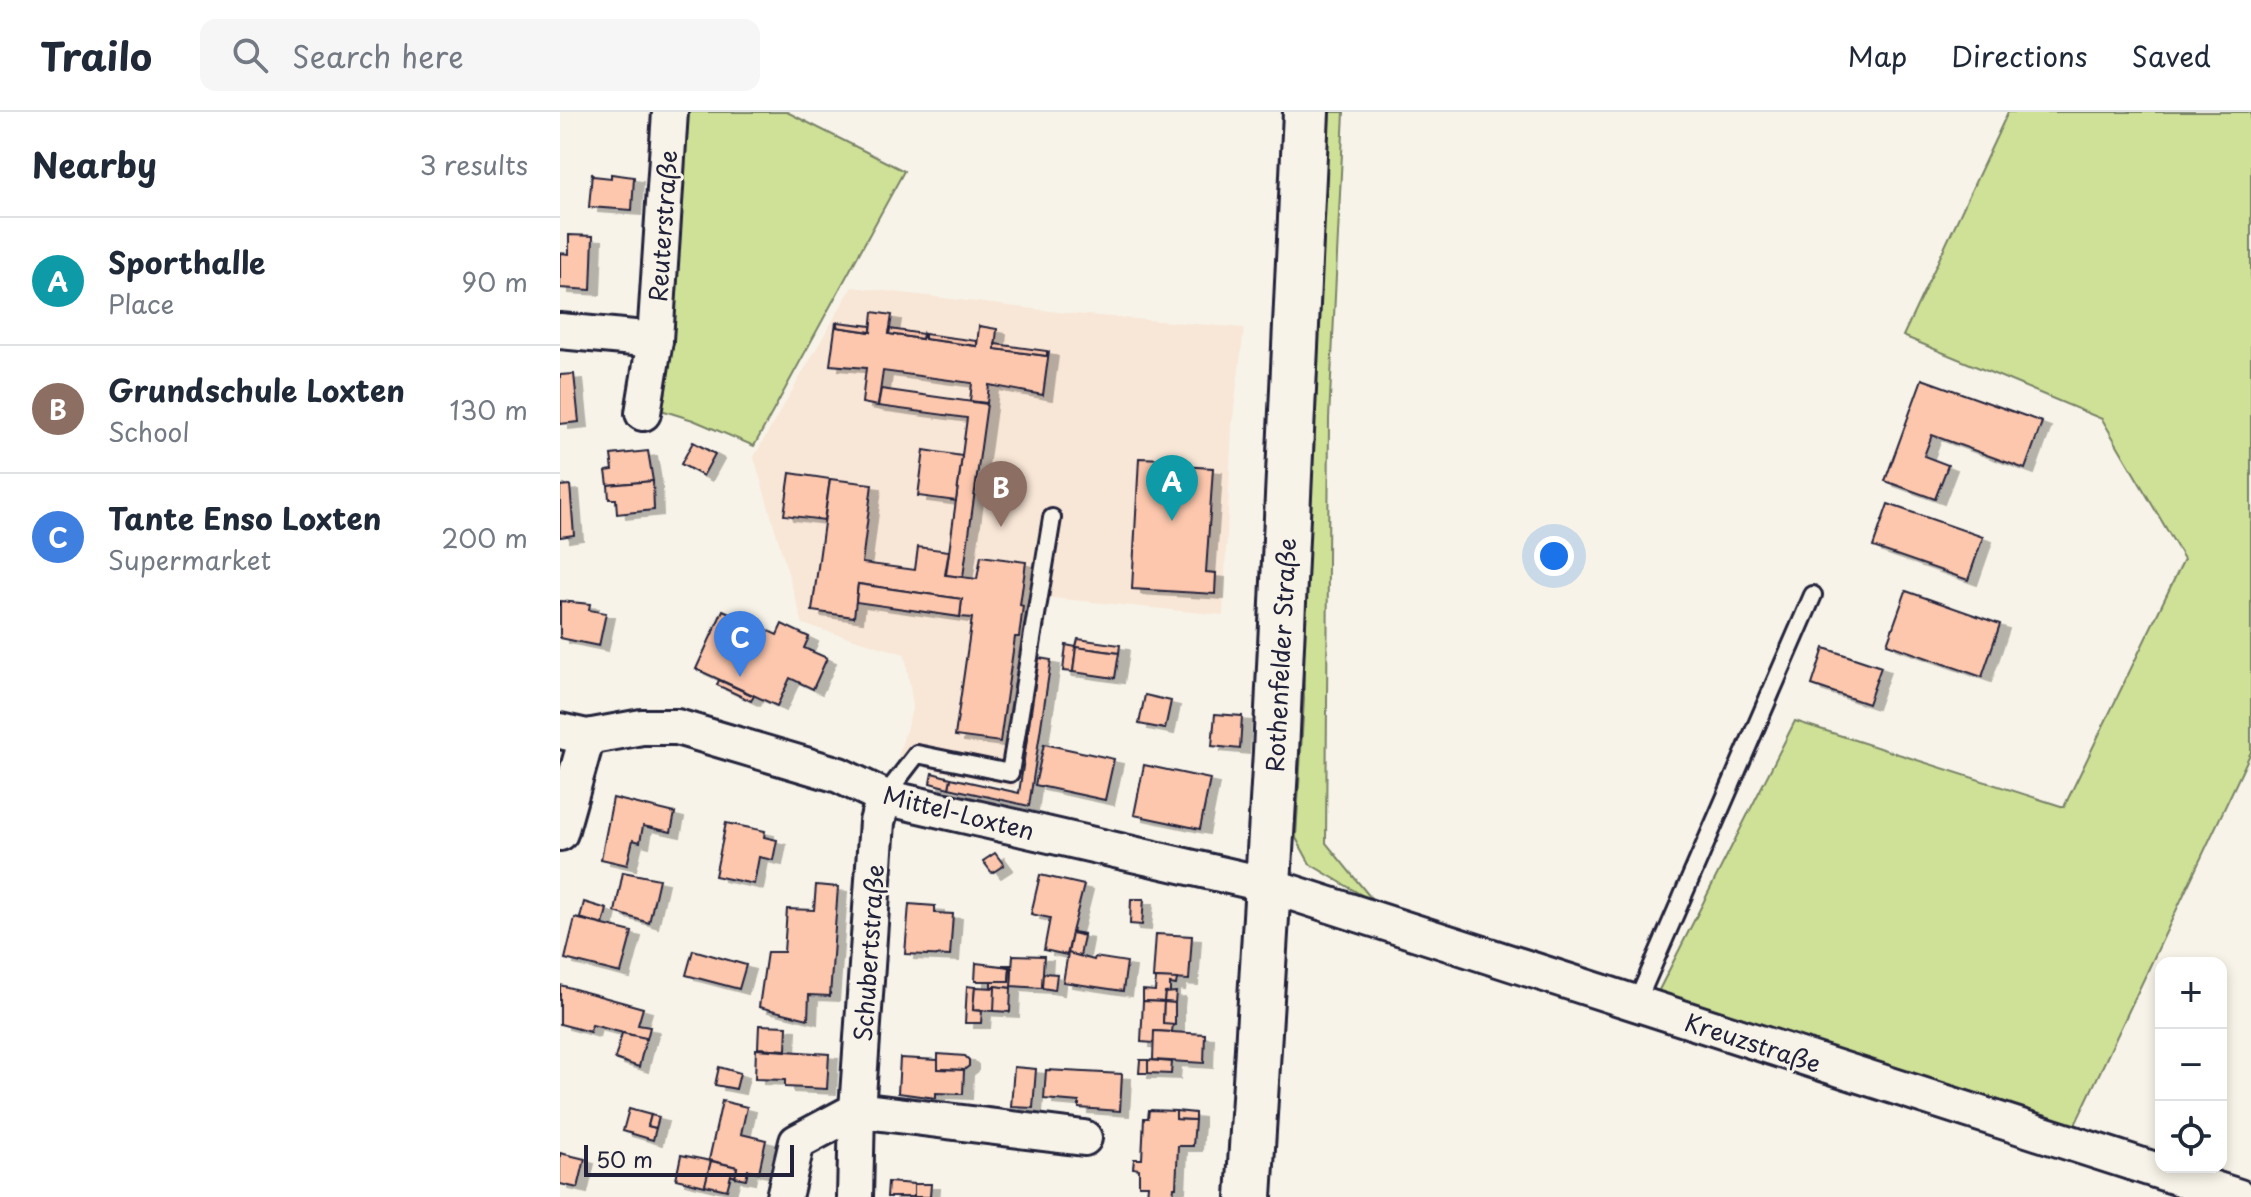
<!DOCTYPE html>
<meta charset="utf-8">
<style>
body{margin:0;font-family:"Playpen Sans",sans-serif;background:#f6f6f7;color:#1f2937}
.controls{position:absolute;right:24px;bottom:24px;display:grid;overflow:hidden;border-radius:16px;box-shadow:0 4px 12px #0003}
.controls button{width:72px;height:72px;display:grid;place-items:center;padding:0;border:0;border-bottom:2px solid #e0e1e3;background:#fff;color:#1f2937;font:40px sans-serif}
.scale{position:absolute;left:24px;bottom:20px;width:210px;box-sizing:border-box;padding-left:8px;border:4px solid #22223b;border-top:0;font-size:22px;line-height:28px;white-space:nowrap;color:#22223b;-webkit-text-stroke:6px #f7f3e8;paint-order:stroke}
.you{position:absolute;left:994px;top:444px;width:28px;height:28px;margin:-20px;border:6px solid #fff;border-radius:50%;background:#1a73e8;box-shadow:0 0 0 12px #1a73e833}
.badge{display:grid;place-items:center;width:52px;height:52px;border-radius:50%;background:#d93025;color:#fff;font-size:26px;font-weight:700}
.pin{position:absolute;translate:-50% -66px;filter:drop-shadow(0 2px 4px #0008)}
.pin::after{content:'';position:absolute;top:42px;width:28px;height:24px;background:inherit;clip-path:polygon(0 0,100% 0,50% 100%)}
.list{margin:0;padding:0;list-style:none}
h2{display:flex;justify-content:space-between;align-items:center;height:104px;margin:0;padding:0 32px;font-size:34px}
h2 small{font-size:26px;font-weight:400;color:#747a83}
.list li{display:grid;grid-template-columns:52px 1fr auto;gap:24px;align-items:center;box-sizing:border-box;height:128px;padding:0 32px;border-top:2px solid #e0e1e3}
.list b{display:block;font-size:30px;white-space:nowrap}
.list p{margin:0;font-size:26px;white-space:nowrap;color:#747a83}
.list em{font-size:26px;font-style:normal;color:#747a83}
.icon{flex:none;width:44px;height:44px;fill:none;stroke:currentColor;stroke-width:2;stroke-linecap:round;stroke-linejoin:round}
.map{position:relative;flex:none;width:1691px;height:1085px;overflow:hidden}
header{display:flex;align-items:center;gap:48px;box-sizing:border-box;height:112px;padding:0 40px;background:#fff;border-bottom:2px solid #e0e1e3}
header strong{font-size:38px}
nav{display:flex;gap:44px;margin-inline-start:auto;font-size:28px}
.search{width:560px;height:72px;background:#f6f6f7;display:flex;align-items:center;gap:20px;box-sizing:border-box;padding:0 28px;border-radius:16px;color:#747a83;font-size:30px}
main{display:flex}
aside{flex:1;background:#fff}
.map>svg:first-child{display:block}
.built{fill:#f8e6d6}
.green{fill:#cfe196;stroke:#788268;stroke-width:2}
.building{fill:#fcc7ad;stroke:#22223b;stroke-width:2;filter:url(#shadow)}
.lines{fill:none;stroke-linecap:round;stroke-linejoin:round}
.lane-casing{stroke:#22223b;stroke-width:22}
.street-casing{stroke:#22223b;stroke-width:40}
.secondary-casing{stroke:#22223b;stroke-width:50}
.lane{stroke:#f7f3e8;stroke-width:16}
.street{stroke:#f7f3e8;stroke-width:34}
.secondary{stroke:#f7f3e8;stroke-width:44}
.labels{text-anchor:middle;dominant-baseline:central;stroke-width:6;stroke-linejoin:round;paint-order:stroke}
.street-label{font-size:24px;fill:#22223b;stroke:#f7f3e8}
</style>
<header>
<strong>Trailo</strong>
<div class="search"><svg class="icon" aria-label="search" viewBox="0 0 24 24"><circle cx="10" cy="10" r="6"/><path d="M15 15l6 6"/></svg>Search here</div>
<nav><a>Map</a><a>Directions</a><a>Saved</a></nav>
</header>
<main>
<aside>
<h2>Nearby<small>3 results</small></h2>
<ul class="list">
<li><span class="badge" style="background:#0f9aa8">A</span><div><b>Sporthalle</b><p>Place</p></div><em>90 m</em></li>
<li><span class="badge" style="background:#8d6e63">B</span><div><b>Grundschule Loxten</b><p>School</p></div><em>130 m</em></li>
<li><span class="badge" style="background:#3f7fe0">C</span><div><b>Tante Enso Loxten</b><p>Supermarket</p></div><em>200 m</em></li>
</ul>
</aside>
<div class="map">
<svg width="1691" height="1085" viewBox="0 0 1691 1085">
<defs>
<filter id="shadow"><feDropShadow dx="9" dy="5" stdDeviation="0" flood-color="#0004"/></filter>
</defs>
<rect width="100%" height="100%" fill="#f7f3e8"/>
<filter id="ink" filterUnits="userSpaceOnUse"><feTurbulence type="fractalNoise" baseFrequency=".0125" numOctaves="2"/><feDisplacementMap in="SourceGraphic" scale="16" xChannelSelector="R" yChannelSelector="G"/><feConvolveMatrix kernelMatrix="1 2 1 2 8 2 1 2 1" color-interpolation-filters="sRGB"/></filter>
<g filter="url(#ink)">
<!-- built -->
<path class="built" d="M 292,175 L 514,202 L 684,216 L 672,313 L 663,503 L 483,485 L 455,676 L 371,657 L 338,646 L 353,594 L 345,542 L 243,512 L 194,345 Z"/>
<!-- green -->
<g class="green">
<path d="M 117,0 L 227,0 L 344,59 L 194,334 L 133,308 L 101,298 Z"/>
<path d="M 764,0 L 784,0 L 769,307 L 766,731 L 815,791 L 750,752 L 736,726 L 744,587 L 741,421 Z"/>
<path d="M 1448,0 L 1691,0 L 1691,640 L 1514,1015 L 1098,880 L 1235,609 L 1504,695 L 1624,447 L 1542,307 L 1343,224 Z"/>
</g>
<!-- building -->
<g class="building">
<path d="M 32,61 L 33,64 L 51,66 L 51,62 L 74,65 L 72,98 L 29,95 Z"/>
<path d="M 9,123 L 33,124 L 31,178 L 0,176 L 0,141 L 9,142 Z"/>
<path d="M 313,200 L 332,203 L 329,222 L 362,227 L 363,222 L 365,227 L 417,234 L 419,214 L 437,217 L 435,237 L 487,244 L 489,239 L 483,283 L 429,273 L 427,291 L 410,289 L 412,271 L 323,259 L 318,294 L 302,291 L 306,256 L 270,253 L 276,210 L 277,215 L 311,220 Z"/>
<path d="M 278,210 L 311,214 L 311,220 L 277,215 Z"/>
<path d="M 330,217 L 363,222 L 362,227 L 329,222 Z"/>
<path d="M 365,222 L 417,229 L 417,234 L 365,227 Z"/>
<path d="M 435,232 L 487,239 L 487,244 L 435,237 Z"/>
<path d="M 14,262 L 19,310 L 0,312 L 0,263 Z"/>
<path d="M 1362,267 L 1482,310 L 1465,357 L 1372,323 L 1364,344 L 1388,353 L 1375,387 L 1325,369 Z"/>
<path d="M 321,277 L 427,292 L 403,465 L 386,463 L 407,306 L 318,294 Z"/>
<path d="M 133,330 L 155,342 L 143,364 L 121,352 Z"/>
<path d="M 364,338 L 402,344 L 396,389 L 358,384 Z"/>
<path d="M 88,339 L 93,369 L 48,373 L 46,359 L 53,358 L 51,343 Z"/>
<path d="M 579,346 L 604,347 L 603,353 L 653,356 L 646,460 L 656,461 L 655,482 L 572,477 Z"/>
<path d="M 230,361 L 270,367 L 264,408 L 224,403 Z"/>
<path d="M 270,367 L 312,372 L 302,451 L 355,458 L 358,435 L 389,439 L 385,463 L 417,467 L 421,444 L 466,450 L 460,493 L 463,494 L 459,525 L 455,525 L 440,630 L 395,624 L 412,506 L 400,505 L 402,487 L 298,472 L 294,505 L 252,499 Z"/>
<path d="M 93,369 L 94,398 L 57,402 L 56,387 L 49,387 L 48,373 Z"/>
<path d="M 10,373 L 14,423 L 0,425 L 0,374 Z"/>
<path d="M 1328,392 L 1423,425 L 1408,468 L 1313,435 Z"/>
<path d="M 298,472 L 402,487 L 400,505 L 296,490 Z"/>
<path d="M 1346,479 L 1440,512 L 1422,565 L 1327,532 Z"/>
<path d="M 0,489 L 30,492 L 29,498 L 46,501 L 39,534 L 0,526 Z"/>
<path d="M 163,498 L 217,523 L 222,512 L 249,525 L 244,536 L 267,546 L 253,577 L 230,566 L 217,594 L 136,557 Z"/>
<path d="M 518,527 L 560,533 L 559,541 L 516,535 Z"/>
<path d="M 506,533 L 516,535 L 513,560 L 503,559 Z"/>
<path d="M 516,535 L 559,541 L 555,566 L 513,560 Z"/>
<path d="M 1264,536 L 1321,555 L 1308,592 L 1252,573 Z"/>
<path d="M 479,546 L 491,548 L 469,694 L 389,676 L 391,666 L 459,681 Z"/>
<path d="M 159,568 L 194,584 L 191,589 L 157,573 Z"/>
<path d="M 585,583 L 611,589 L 605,617 L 579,612 Z"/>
<path d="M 655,602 L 682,604 L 680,637 L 652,634 Z"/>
<path d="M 484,632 L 554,647 L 545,688 L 475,673 Z"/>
<path d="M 584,653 L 650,667 L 640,717 L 574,703 Z"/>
<path d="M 372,661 L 391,666 L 389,676 L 370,671 Z"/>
<path d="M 53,686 L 115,701 L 111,720 L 83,714 L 80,730 L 73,728 L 67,753 L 41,747 Z"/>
<path d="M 166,711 L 205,719 L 204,725 L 217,728 L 213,748 L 199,745 L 194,772 L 155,764 Z"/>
<path d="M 435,741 L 444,753 L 432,761 L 423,749 Z"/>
<path d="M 63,760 L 99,767 L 89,811 L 55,800 Z"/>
<path d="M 480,763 L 524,773 L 512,820 L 525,822 L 512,822 L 507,843 L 484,838 L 490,806 L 471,802 Z"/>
<path d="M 256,773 L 278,775 L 270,884 L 249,883 L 248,907 L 199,895 L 207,840 L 224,840 L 227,797 L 254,798 Z"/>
<path d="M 571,787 L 584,787 L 582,813 L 570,812 Z"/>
<path d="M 24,790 L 47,797 L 43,813 L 20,806 Z"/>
<path d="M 349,792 L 375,794 L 375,801 L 393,802 L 390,844 L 345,842 Z"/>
<path d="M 15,806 L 72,820 L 61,861 L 5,847 Z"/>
<path d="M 512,821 L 524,824 L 520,844 L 508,842 Z"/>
<path d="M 596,822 L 632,824 L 629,868 L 593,866 Z"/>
<path d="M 133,838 L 186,853 L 179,877 L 126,863 Z"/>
<path d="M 508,841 L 534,848 L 535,845 L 567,850 L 563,879 L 503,870 Z"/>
<path d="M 453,843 L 484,844 L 482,876 L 451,874 Z"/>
<path d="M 416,851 L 450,855 L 449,869 L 415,869 Z"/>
<path d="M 442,853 L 452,853 L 451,876 L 434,874 L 431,876 L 431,869 L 449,869 L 450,855 Z"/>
<path d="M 483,861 L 497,862 L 495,878 L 482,876 Z"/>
<path d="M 596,866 L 617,867 L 616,873 L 610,872 L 610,881 L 605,881 L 604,890 L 583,889 L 583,878 L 595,879 Z"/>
<path d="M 0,873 L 83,896 L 78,913 L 90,915 L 87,927 L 32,913 L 30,920 L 0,912 Z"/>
<path d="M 407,874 L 415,875 L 413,898 L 422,899 L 421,911 L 405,911 Z"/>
<path d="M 434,874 L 451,876 L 450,900 L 434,899 Z"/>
<path d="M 415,875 L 435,876 L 434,899 L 413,898 Z"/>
<path d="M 616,880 L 615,891 L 604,890 L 605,881 Z"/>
<path d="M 583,889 L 604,890 L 603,912 L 613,912 L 612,920 L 594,919 L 594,931 L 581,930 Z"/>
<path d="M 604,890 L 615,891 L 615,913 L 603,912 Z"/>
<path d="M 199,913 L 227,914 L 226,938 L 198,936 Z"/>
<path d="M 594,919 L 645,922 L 644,951 L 593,948 Z"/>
<path d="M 62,921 L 86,926 L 79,955 L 55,947 Z"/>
<path d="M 196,937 L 269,942 L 267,977 L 225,975 L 225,968 L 195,967 Z"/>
<path d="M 378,942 L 405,944 L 409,948 L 409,954 L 404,958 L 378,957 Z"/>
<path d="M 340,946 L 378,948 L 378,957 L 404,958 L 403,982 L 376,981 L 376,986 L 338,981 Z"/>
<path d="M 580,948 L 588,948 L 588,961 L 579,961 Z"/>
<path d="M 588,948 L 612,950 L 611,962 L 588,961 Z"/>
<path d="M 159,955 L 180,961 L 176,977 L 155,973 Z"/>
<path d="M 454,955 L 476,957 L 473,996 L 451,995 Z"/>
<path d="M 486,958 L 562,962 L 560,999 L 519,996 L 519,990 L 484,987 Z"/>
<path d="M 162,989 L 187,995 L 181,1022 L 206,1028 L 199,1060 L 188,1058 L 186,1067 L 175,1065 L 177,1055 L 149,1048 Z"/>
<path d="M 69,997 L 91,1003 L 88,1014 L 96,1016 L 93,1028 L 63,1019 Z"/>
<path d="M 589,998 L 616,999 L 616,1007 L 635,1008 L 633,1034 L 618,1034 L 616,1075 L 614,1075 L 613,1085 L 587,1085 L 588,1073 L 579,1073 L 579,1057 L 573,1056 L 574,1047 L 582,1047 L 584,1006 L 588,1006 Z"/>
<path d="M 616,999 L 635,1001 L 635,1008 L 616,1007 Z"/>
<path d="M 91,1003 L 99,1005 L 96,1016 L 88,1014 Z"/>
<path d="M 0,1041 L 25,1047 L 18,1076 L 0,1072 Z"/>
<path d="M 121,1043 L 151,1049 L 145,1074 L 116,1067 Z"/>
<path d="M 151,1049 L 177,1055 L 175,1065 L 171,1063 L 167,1078 L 145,1073 Z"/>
<path d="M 328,1070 L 354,1072 L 354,1085 L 327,1085 Z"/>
<path d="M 354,1072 L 371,1072 L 370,1085 L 354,1085 Z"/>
</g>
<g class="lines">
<!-- lane casing -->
<g class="lane-casing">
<g id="lane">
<path d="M 324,685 L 357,642 L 450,661 L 492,406"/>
<path d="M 1076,892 L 1253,483"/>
</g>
</g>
<!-- street casing -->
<g class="street-casing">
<g id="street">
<path d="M 0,219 L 95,228 L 110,0"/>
<path d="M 83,301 L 95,228"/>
<path d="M 0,619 L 27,625 L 82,615 L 117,615 L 279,663 L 324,685 L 708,773 L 1679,1085"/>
<path d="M 0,721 L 27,625"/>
<path d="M 224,1085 L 237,1030 L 297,998 L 317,710 L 324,685"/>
<path d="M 295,1085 L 297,998 L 524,1026"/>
</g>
</g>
<!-- secondary casing -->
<g class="secondary-casing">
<path id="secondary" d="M 689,1085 L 716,640 L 746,0"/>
</g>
<!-- lane -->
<use href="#lane" class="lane"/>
<!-- street -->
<use href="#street" class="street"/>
<!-- secondary -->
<use href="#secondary" class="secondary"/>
</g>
</g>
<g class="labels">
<!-- street labels -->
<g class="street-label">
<text transform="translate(102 114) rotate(-86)">Reuterstraße</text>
<text transform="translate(720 543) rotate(-87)">Rothenfelder Straße</text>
<text transform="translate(399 700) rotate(14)">Mittel-Loxten</text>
<text transform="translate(308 841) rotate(-86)">Schubertstraße</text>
<text transform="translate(1193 930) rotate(18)">Kreuzstraße</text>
</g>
</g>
</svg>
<div class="controls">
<button>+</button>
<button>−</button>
<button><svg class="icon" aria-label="locate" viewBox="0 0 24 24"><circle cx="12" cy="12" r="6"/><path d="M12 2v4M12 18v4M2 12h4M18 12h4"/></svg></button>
</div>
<div class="scale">50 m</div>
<div class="you"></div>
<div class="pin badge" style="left:612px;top:409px;background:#0f9aa8">A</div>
<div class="pin badge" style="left:441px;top:415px;background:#8d6e63">B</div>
<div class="pin badge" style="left:180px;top:565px;background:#3f7fe0">C</div>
</div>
</main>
